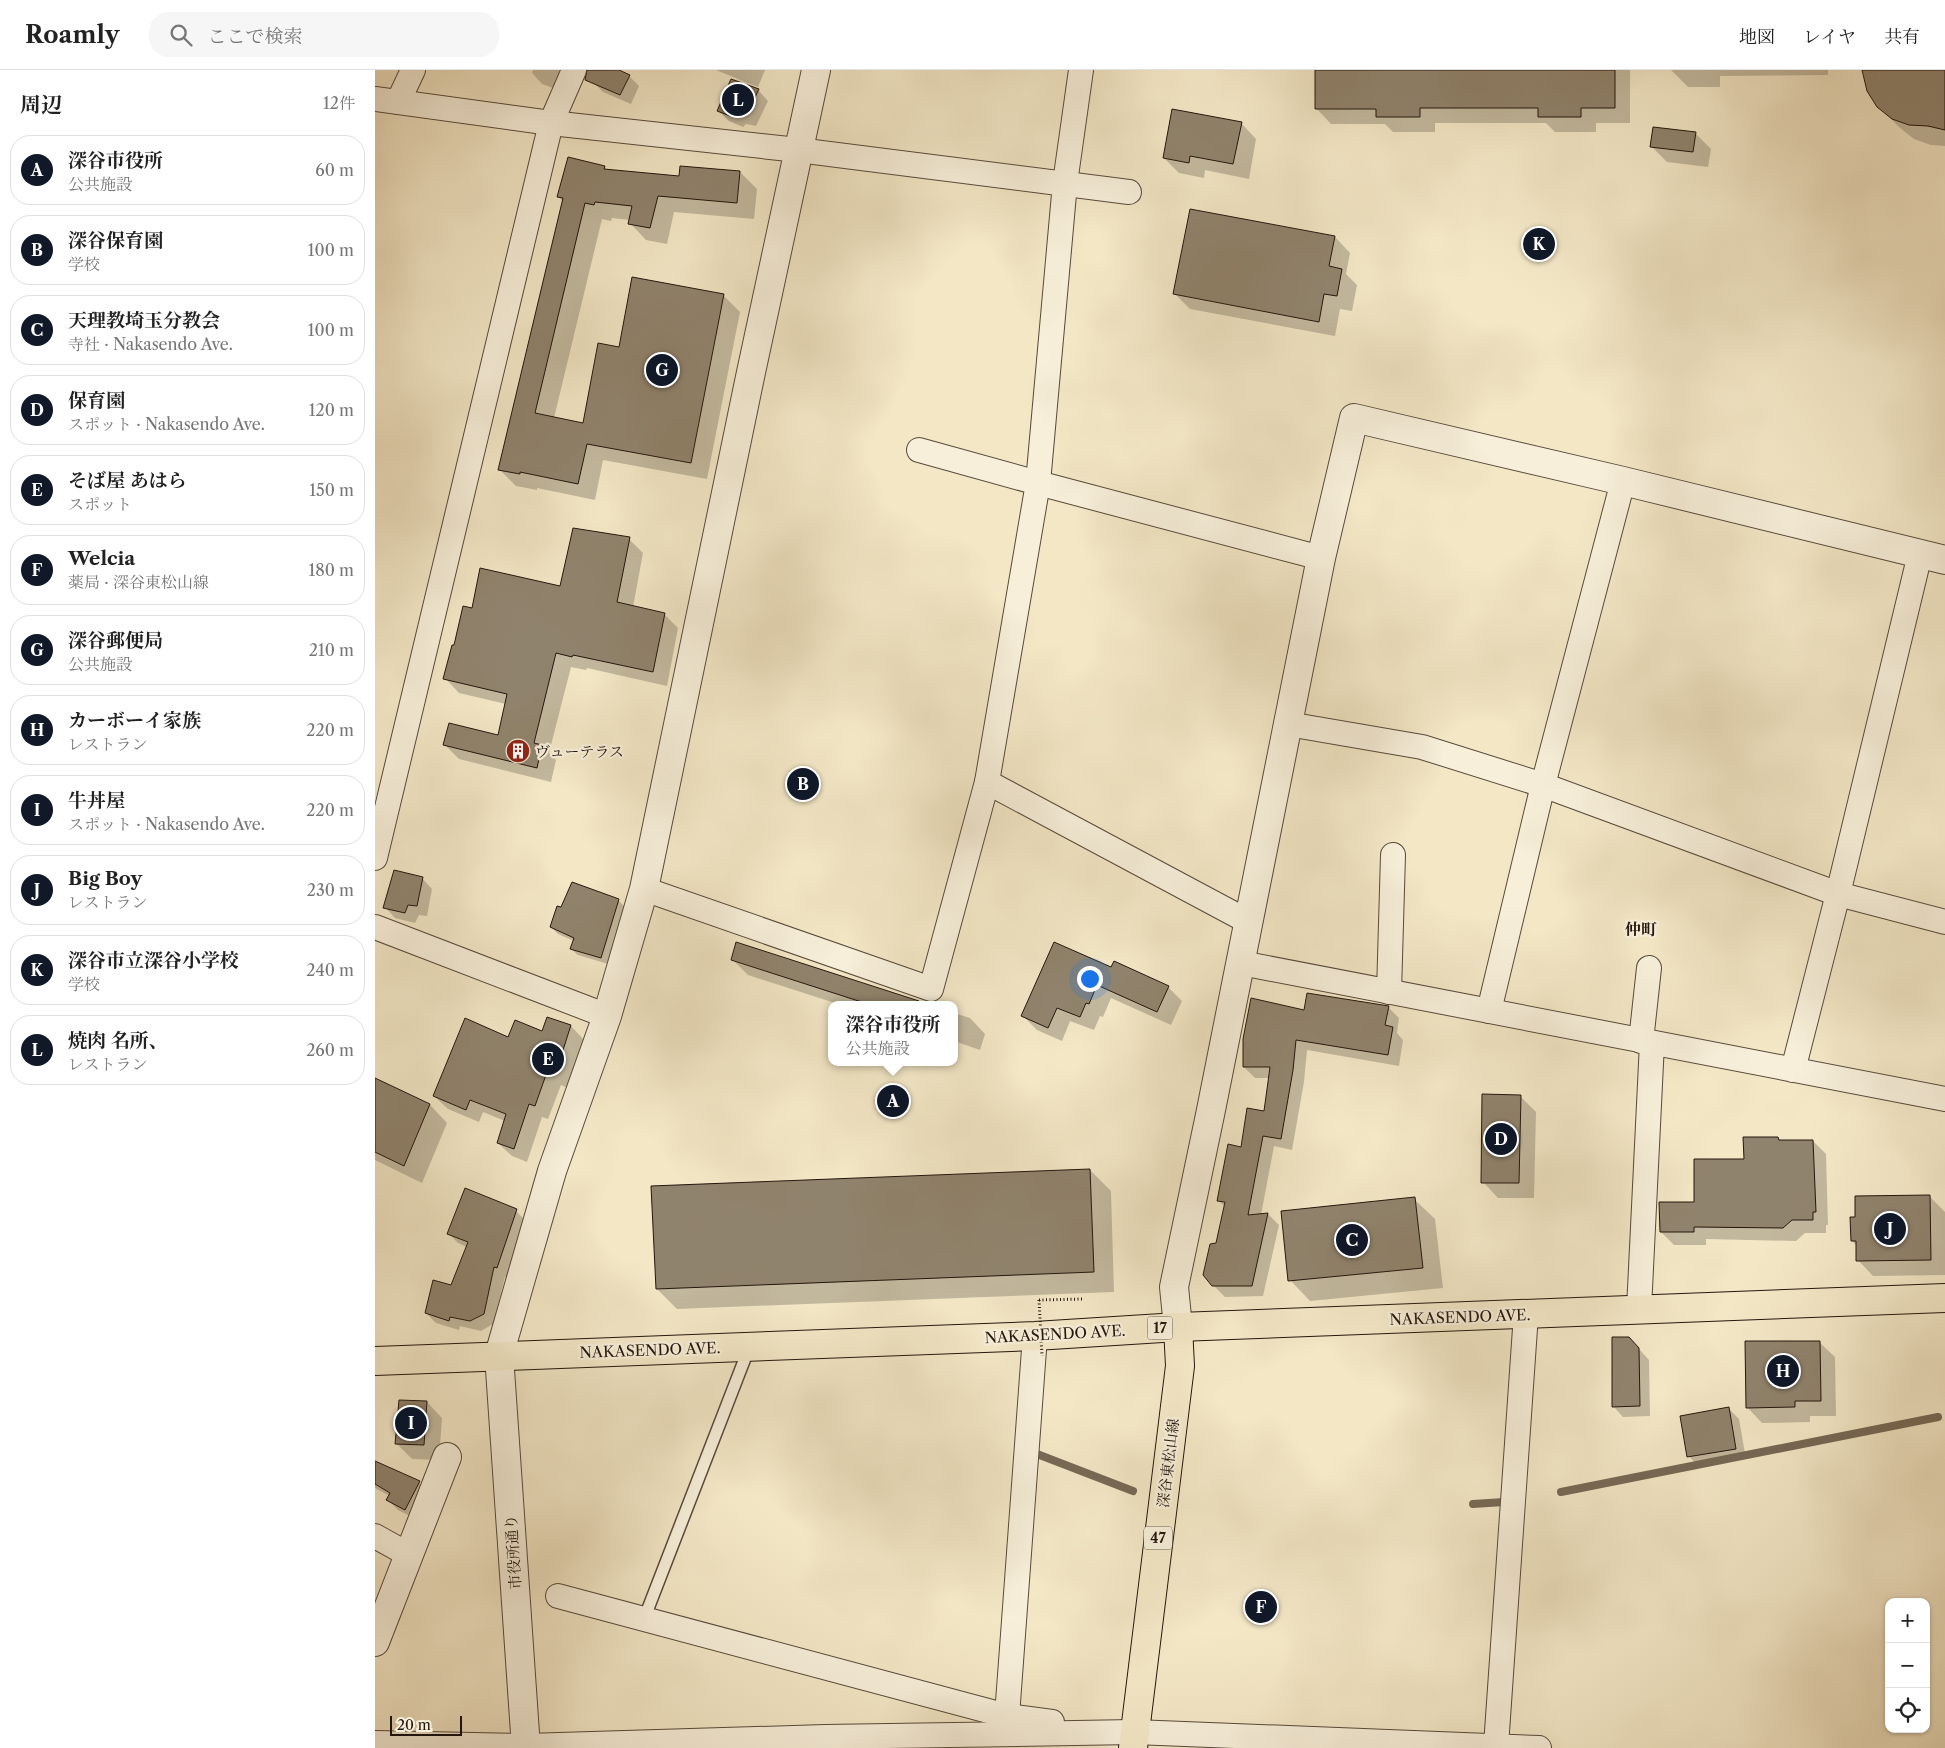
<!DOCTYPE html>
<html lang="ja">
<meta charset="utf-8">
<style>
body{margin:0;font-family:"Libre Caslon Text","Noto Serif JP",serif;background:#f6f6f6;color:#222}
.controls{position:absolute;right:15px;bottom:15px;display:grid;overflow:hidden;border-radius:10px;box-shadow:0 1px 4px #0004}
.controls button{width:45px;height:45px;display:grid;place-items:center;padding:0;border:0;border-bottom:1px solid #e0e0e0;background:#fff;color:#222;font:25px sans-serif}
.scale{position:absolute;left:15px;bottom:12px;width:72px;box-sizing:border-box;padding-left:5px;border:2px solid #24160d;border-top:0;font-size:14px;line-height:18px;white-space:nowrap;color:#24160d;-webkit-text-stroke:4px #f7efda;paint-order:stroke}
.you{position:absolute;left:714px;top:908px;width:18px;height:18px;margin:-12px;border:4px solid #fff;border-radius:50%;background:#1a73e8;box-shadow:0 0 0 8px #1a73e833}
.badge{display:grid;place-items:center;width:32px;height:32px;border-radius:50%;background:#111827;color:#fff;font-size:16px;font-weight:700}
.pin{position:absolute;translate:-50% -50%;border:2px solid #fff;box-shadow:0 1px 5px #0006}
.popup{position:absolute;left:453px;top:931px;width:130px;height:65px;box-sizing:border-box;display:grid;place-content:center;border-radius:10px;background:#fff;filter:drop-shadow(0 1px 4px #0005);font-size:16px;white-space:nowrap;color:#767676}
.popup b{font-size:19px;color:#222}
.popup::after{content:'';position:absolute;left:50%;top:100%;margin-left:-10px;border:10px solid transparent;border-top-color:#fff}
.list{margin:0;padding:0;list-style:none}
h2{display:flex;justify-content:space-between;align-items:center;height:65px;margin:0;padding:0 20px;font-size:21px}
h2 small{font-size:16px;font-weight:400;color:#767676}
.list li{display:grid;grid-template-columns:32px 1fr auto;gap:15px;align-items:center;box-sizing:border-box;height:70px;margin:0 10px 10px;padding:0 10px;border:1px solid #e0e0e0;border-radius:20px}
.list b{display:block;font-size:19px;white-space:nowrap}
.list p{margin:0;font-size:16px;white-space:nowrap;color:#767676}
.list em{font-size:16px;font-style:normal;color:#767676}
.icon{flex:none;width:28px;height:28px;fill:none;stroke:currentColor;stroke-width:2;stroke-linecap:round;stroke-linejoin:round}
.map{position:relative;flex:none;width:1570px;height:1678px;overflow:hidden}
header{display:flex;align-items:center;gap:30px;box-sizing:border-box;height:70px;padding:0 25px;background:#fff;border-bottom:1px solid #e0e0e0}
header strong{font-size:24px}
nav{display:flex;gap:28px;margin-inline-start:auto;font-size:18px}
.search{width:350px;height:45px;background:#f6f6f6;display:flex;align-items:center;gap:12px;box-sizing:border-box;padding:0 18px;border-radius:20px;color:#767676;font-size:19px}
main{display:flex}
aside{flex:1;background:#fff}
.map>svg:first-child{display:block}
.shadow{fill:#0003}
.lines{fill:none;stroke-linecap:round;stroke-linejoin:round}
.stream{stroke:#766956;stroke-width:8}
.building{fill:#90836d;stroke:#24160d}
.service-casing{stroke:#584a3b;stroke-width:14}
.minor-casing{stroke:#584a3b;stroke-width:26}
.tertiary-casing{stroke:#584a3b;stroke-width:30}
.primary-casing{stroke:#24160d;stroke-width:30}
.trunk-casing{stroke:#24160d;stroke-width:30}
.path{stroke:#24160d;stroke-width:3;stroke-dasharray:1 2.5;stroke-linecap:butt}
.service{stroke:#f7efda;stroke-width:11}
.minor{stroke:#f7efda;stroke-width:24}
.tertiary{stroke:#f7efda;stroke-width:28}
.primary{stroke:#f3e7c6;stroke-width:28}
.trunk{stroke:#f3e7c6;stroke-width:28}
.path-bridge{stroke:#24160d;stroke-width:3;stroke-dasharray:1 2.5;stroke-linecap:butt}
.labels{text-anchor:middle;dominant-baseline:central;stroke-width:4.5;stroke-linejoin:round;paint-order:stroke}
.shield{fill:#f7efda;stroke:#63574a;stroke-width:1}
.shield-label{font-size:14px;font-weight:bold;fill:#24160d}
.poi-label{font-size:15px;fill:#24160d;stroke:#f7efda;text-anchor:start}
.street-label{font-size:15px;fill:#24160d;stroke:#f7efda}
.neighbourhood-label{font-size:16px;font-weight:bold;fill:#24160d;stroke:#f7efda}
</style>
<header>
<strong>Roamly</strong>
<div class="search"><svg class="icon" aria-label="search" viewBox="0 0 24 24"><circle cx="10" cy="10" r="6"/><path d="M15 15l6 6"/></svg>ここで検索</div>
<nav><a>地図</a><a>レイヤ</a><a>共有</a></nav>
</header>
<main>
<aside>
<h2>周辺<small>12件</small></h2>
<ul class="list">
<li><span class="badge">A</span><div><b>深谷市役所</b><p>公共施設</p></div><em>60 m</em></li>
<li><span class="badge">B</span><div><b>深谷保育園</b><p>学校</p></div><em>100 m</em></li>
<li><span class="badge">C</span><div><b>天理教埼玉分教会</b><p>寺社 · Nakasendo Ave.</p></div><em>100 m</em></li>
<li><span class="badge">D</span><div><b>保育園</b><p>スポット · Nakasendo Ave.</p></div><em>120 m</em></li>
<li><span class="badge">E</span><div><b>そば屋 あはら</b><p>スポット</p></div><em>150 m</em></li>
<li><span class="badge">F</span><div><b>Welcia</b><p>薬局 · 深谷東松山線</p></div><em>180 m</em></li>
<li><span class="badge">G</span><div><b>深谷郵便局</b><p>公共施設</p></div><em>210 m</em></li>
<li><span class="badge">H</span><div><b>カーボーイ家族</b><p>レストラン</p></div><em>220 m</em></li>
<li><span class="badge">I</span><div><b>牛丼屋</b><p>スポット · Nakasendo Ave.</p></div><em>220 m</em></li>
<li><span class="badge">J</span><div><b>Big Boy</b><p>レストラン</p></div><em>230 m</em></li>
<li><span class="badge">K</span><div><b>深谷市立深谷小学校</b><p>学校</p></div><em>240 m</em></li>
<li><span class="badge">L</span><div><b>焼肉 名所、</b><p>レストラン</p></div><em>260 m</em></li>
</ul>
</aside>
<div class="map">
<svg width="1570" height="1678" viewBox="0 0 1570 1678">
<rect width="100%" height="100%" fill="#f3e7c6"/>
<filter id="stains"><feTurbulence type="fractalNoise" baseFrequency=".004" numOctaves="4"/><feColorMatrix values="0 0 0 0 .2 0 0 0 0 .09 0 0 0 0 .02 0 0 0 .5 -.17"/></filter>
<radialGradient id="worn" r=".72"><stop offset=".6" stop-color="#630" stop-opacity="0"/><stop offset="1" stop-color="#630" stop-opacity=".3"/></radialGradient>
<!-- shadow -->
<g class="shadow">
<path d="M 158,0 L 199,0 L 189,22 L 167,14 L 157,3 Z"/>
<path d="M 224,0 L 240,0 L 254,6 L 264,16 L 256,34 L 228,22 L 218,12 Z"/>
<path d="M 341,0 L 390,0 L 383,17 Z"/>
<path d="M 941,0 L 1255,0 L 1255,53 L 1221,53 L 1221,62 L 1180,62 L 1171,53 L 1060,53 L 1060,62 L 1018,62 L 1010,54 L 956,54 L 941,38 Z"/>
<path d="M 1296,0 L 1453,0 L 1453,5 L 1345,6 L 1345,17 L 1313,17 Z"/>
<path d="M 1489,0 L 1570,0 L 1570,76 L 1556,75 L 1539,69 L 1524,57 L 1503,36 Z"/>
<path d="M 383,20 L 393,31 L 381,56 L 371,54 L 368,57 L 354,51 L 344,41 Z"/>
<path d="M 866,53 L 881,69 L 874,109 L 830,100 L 829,108 L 804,103 L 789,88 Z"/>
<path d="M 1320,63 L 1336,79 L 1333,97 L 1292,92 L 1276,76 Z"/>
<path d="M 229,97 L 233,101 L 305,107 L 365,102 L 382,119 L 379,149 L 299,142 L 292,174 L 271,170 L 255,153 L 255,150 L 237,148 L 236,151 L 227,149 L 179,348 L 209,355 L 245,279 L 348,225 L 365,242 L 332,409 L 228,390 L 220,430 L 162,418 L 162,420 L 141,416 L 124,399 L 188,132 L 184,127 Z"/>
<path d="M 960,167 L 975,183 L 971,204 L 982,215 L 977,241 L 965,239 L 960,266 L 815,239 L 800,224 Z"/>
<path d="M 254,469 L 268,483 L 258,537 L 289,544 L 303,558 L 292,616 L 212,598 L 211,600 L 196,597 L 174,683 L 181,690 L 176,712 L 84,689 L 70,675 L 124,667 L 131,634 L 84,623 L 70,608 L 80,577 L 98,539 L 186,518 Z"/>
<path d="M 47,808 L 57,819 L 52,846 L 44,845 L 40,853 L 20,848 L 10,837 Z"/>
<path d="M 243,830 L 250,837 L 233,894 L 203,885 L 196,879 L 199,871 L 183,864 L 176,857 L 187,839 Z"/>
<path d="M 362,874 L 553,935 L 466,935 L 373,905 L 357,889 Z"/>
<path d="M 737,898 L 793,917 L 807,931 L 796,955 L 736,928 L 728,947 L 725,946 L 719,960 L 695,951 L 687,971 L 662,960 L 648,946 Z"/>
<path d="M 1013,937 L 1024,948 L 1022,963 L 1028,970 L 1024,996 L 932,980 L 929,1012 L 917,1080 L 899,1076 L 886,1145 L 893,1144 L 904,1155 L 888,1226 L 850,1227 L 838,1215 L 843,1174 L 850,1137 L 843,1130 L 867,1078 L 890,1043 L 895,1008 L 880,1008 L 869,997 L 930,942 Z"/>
<path d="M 579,943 L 595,948 L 610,964 L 605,980 L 579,971 Z"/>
<path d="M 173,949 L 196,956 L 209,970 L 193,1018 L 186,1015 L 173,1049 L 167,1047 L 152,1092 L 137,1086 L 123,1073 L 130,1051 L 108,1042 L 104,1052 L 73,1039 L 59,1026 L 134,969 L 168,963 Z"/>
<path d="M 0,1010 L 55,1035 L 72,1053 L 47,1113 L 0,1090 Z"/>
<path d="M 1145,1026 L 1161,1042 L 1159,1128 L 1123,1128 L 1108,1112 Z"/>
<path d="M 1403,1068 L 1406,1071 L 1438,1071 L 1451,1084 L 1453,1155 L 1451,1155 L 1451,1163 L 1430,1163 L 1421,1171 L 1331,1169 L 1331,1175 L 1299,1175 L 1286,1162 L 1370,1091 Z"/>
<path d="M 715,1100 L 736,1121 L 739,1222 L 302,1239 L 282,1219 Z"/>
<path d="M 1554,1126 L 1570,1142 L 1570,1205 L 1498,1206 L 1483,1190 L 1482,1176 L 1477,1171 Z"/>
<path d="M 1039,1129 L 1060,1149 L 1068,1218 L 935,1231 L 915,1210 Z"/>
<path d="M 141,1141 L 151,1151 L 132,1208 L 130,1207 L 118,1254 L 106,1261 L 85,1256 L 84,1260 L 61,1253 L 51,1243 L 77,1217 L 92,1177 L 83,1173 L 73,1163 Z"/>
<path d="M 1254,1268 L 1274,1290 L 1275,1346 L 1248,1347 L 1238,1336 Z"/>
<path d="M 1444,1272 L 1460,1287 L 1461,1346 L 1435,1346 L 1435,1352 L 1387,1353 L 1372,1337 Z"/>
<path d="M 52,1332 L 67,1348 L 64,1390 L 37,1389 L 21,1373 Z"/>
<path d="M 1354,1339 L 1364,1349 L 1371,1389 L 1324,1397 L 1314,1386 Z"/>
<path d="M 0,1393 L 44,1413 L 55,1423 L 41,1449 L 23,1440 L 13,1430 L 15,1426 L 0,1418 Z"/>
</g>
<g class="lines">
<!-- stream -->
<g class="stream">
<path d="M 662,1384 L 758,1421"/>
<path d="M 1186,1422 L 1563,1347"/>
<path d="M 1098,1434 L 1129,1432"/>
</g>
</g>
<!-- building -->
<g class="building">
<path d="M 212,0 L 244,0 L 255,5 L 245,25 L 210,10 Z"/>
<path d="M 940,0 L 1240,0 L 1240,38 L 1206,38 L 1206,47 L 1163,47 L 1163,38 L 1045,38 L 1045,47 L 1001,47 L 1001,39 L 940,39 Z"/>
<path d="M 1487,0 L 1570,0 L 1570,60 L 1553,56 L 1534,55 L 1517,49 L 1502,37 L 1492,21 Z"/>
<path d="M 356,9 L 384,19 L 371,46 L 361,45 L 358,47 L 342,41 Z"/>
<path d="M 797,39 L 867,52 L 858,94 L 815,86 L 814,93 L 788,88 Z"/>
<path d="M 1278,57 L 1321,62 L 1318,82 L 1275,77 Z"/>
<path d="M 193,87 L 230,96 L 229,99 L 304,106 L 305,96 L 365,101 L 362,133 L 283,126 L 275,158 L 253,154 L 257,136 L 220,132 L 219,135 L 210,133 L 160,343 L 208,353 L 223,273 L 244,277 L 257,207 L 349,224 L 316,393 L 212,374 L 203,414 L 145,402 L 145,404 L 123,400 L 188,128 L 182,127 Z"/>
<path d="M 815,139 L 960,166 L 954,196 L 967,199 L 962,226 L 949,224 L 944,252 L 798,224 Z"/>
<path d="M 198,458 L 255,467 L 242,532 L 290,543 L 278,602 L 198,585 L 197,587 L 181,583 L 159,673 L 167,675 L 162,698 L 68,675 L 74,653 L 123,665 L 132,624 L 68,609 L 77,575 L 79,575 L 88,536 L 97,538 L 105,498 L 185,516 Z"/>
<path d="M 19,800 L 48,807 L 42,836 L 33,835 L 30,843 L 8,838 Z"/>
<path d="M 197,812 L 244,829 L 226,888 L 195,879 L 199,868 L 175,857 L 182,836 L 186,837 Z"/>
<path d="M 361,872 L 544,931 L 543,935 L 496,935 L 356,890 Z"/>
<path d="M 679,872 L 736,897 L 739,891 L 794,916 L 782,942 L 722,915 L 714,934 L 711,933 L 705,947 L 682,938 L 673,958 L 646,946 Z"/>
<path d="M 932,923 L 1014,936 L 1010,955 L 1018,957 L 1013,985 L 921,970 L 918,1000 L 906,1069 L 888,1066 L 873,1145 L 893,1143 L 877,1216 L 837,1216 L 828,1205 L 835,1174 L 841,1173 L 850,1132 L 842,1131 L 853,1074 L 866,1077 L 872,1038 L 889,1041 L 895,997 L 868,997 L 868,969 L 876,928 L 929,940 Z"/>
<path d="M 172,947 L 196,955 L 180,1005 L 172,1002 L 160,1036 L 154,1034 L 139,1079 L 122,1073 L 131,1044 L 95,1030 L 91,1040 L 58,1026 L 90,948 L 133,967 L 140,950 L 167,961 Z"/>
<path d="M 0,1008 L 55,1034 L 29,1096 L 0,1082 Z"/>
<path d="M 1107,1024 L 1146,1025 L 1144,1113 L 1106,1113 Z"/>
<path d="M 1368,1067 L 1403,1067 L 1404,1070 L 1438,1070 L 1441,1142 L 1438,1142 L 1438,1150 L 1417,1150 L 1408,1158 L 1319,1157 L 1319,1162 L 1285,1162 L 1284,1132 L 1319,1132 L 1319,1089 L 1369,1089 Z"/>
<path d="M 715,1099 L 719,1202 L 281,1219 L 276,1116 Z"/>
<path d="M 90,1118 L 142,1139 L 122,1198 L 119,1197 L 109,1244 L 95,1251 L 75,1247 L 74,1251 L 50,1243 L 58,1210 L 76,1215 L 93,1172 L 72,1164 Z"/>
<path d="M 1555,1125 L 1556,1190 L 1481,1191 L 1481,1171 L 1476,1171 L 1475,1147 L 1480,1147 L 1480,1126 Z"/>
<path d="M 1040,1127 L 1048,1198 L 913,1211 L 906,1141 Z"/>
<path d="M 1237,1267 L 1254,1267 L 1264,1278 L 1265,1336 L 1237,1337 Z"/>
<path d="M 1370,1271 L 1445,1271 L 1446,1331 L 1420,1331 L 1420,1337 L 1371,1338 Z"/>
<path d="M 24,1330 L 52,1331 L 49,1375 L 20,1374 Z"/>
<path d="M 1354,1337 L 1361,1379 L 1312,1387 L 1305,1346 Z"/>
<path d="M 0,1391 L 45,1411 L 30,1440 L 11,1430 L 15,1423 L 0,1414 Z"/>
</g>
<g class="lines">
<!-- service casing -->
<g class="service-casing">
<path id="service" d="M 269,1549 L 374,1278"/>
</g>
<!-- minor casing -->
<g class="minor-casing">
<g id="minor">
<path d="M 0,29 L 176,53 L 423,80 L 754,122"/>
<path d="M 23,32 L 38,0"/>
<path d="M 544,380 L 663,413 L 946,488"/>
<path d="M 913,654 L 1047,677 L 1168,715 L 1463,824 L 1570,852"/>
<path d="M 612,712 L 874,852"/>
<path d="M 0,788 L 176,53 L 199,0"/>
<path d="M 269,819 L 556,919 L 612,712 L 663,413 L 690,113 L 706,0"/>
<path d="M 0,857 L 232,946"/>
<path d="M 866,893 L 1570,1029"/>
<path d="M 1014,922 L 1018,785"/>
<path d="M 1114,941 L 1168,715 L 1248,411"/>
<path d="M 1266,971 L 1274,898"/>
<path d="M 1418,1000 L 1463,824 L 1545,484"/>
<path d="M 1264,1239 L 1277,973"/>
<path d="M 0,1466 L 34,1485"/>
<path d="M 183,1526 L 632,1646 L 677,1652"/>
<path d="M 632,1646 L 660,1266"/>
<path d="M 0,1673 L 151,1676 L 450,1667 L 759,1662 L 1164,1678"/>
<path d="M 1121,1676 L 1151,1244"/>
</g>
</g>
<!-- tertiary casing -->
<g class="tertiary-casing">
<g id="tertiary">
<path d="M 803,1257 L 799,1217 L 836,1040 L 946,488 L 979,348 L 1248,411 L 1570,490"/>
<path d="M 0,1572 L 72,1387"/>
<path d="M 151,1678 L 124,1285 L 177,1101 L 232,946 L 269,819 L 375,307 L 441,0"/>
</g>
</g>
<!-- primary casing -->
<g class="primary-casing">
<path id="primary" d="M 758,1678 L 805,1296 L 803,1257"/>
</g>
<!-- trunk casing -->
<g class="trunk-casing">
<path id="trunk" d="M 0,1291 L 660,1266 L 803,1257 L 1570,1228"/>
</g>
<!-- path -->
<path class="path" d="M 664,1230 L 708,1229"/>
<!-- service -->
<use href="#service" class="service"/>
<!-- minor -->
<use href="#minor" class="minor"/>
<!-- tertiary -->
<use href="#tertiary" class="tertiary"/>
<!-- primary -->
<use href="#primary" class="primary"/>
<!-- trunk -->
<use href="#trunk" class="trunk"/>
<!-- path-bridge -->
<path class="path-bridge" d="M 664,1230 L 667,1286"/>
</g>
<!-- icons -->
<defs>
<g id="building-disc" transform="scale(1.25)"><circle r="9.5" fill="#8f2418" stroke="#f7efda"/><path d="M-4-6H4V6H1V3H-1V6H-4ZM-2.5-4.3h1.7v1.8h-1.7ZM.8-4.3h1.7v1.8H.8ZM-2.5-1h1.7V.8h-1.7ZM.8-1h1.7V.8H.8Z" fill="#fff"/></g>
</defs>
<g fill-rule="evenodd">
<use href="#building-disc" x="143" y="681"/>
</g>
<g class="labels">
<!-- shield labels -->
<g class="shield">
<rect x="772.5" y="1246.5" width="25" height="23" rx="4"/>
<rect x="769" y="1456.5" width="28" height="23" rx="4"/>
</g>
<g class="shield-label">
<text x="785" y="1258">17</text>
<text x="783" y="1468">47</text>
</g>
<!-- poi labels -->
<g class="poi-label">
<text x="160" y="681">ヴューテラス</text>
</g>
<!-- street labels -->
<g class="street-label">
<text transform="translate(1085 1247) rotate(-2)">NAKASENDO AVE.</text>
<text transform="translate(680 1264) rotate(-3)">NAKASENDO AVE.</text>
<text transform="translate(275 1280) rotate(-2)">NAKASENDO AVE.</text>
<text transform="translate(793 1393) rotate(-83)">深谷東松山線</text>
<text transform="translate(138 1482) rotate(-94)">市役所通り</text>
</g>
<!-- neighbourhood labels -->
<g class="neighbourhood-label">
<text x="1266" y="859">仲町</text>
</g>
</g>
<rect width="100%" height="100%" filter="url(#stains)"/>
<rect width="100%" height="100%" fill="url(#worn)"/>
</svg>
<div class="controls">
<button>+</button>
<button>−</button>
<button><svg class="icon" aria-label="locate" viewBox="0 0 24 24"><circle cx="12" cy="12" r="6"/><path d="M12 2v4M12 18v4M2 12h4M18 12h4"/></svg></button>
</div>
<div class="scale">20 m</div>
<div class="you"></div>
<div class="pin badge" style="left:518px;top:1031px">A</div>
<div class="popup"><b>深谷市役所</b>公共施設</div>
<div class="pin badge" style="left:428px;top:714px">B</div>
<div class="pin badge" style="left:977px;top:1170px">C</div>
<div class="pin badge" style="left:1126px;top:1069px">D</div>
<div class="pin badge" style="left:173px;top:989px">E</div>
<div class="pin badge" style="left:886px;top:1537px">F</div>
<div class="pin badge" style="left:287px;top:300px">G</div>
<div class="pin badge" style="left:1408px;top:1301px">H</div>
<div class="pin badge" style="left:36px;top:1353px">I</div>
<div class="pin badge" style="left:1515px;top:1159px">J</div>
<div class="pin badge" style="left:1164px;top:174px">K</div>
<div class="pin badge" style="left:363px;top:30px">L</div>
</div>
</main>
